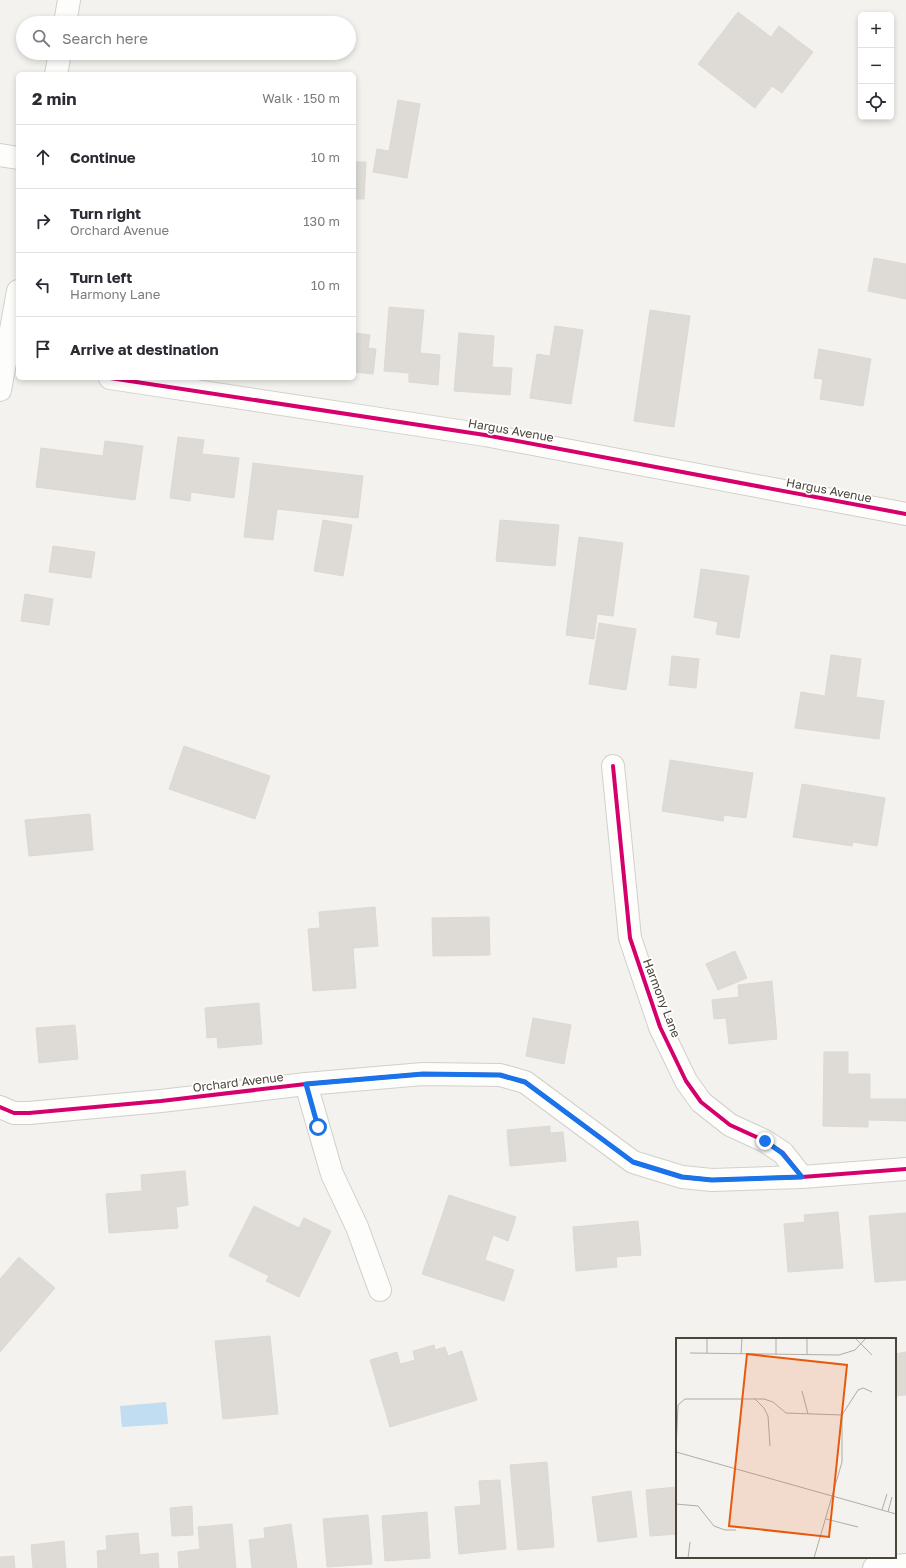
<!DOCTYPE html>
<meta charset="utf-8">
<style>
body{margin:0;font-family:"Golos Text",sans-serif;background:#f7f7f7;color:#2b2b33}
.controls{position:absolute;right:12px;top:12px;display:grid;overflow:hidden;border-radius:6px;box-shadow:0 2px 6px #0003}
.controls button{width:36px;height:36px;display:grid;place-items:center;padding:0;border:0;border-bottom:1px solid #e1e1e2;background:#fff;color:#2b2b33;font:20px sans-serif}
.stop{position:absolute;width:12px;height:12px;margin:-9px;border:3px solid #1a73e8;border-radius:50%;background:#fff}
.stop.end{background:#1a73e8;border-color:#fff;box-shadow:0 1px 4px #0008}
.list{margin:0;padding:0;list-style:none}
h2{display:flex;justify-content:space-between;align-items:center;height:52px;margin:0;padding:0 16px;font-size:17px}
h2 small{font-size:13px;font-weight:400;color:#7c7c81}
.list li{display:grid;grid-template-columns:26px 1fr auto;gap:12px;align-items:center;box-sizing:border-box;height:64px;padding:0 16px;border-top:1px solid #e1e1e2}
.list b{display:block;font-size:15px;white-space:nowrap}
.list p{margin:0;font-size:13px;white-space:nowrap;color:#7c7c81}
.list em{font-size:13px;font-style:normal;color:#7c7c81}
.icon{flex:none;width:22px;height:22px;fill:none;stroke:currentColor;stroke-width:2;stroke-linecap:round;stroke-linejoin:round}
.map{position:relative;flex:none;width:906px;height:1568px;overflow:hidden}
.search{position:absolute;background:#fff;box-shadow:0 2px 6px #0003;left:16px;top:16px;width:340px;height:44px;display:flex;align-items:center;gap:10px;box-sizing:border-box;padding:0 14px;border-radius:22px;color:#7c7c81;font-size:15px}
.panel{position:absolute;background:#fff;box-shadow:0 2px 6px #0003;left:16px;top:72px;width:340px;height:308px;border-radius:6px}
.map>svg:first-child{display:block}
.water{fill:#c0ddf1}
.building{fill:#dedbd6;stroke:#dcd9d4}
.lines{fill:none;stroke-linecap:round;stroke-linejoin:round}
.minor-casing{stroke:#d2d0cb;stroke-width:24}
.minor{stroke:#fdfdfc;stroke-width:22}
.cycleway-casing{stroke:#fff;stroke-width:6}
.cycleway{stroke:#d6006c;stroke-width:4}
.route{stroke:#1a73e8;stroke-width:5}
.labels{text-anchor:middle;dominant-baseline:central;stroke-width:3.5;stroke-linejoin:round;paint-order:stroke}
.street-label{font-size:12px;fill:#4b4439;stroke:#fff}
.inset-road{fill:none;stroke:#b0aca6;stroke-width:1}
.view{fill:#e8590c;fill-opacity:0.15;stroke:#e8590c;stroke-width:2}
.inset-edge{fill:none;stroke:#4b4439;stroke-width:2}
</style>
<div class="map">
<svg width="906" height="1568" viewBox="0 0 906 1568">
<rect width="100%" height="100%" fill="#f4f2ee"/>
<!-- water -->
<path class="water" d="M 166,1402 L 168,1424 L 122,1427 L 120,1406 Z"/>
<!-- building -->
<g class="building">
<path d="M 738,12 L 771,37 L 779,26 L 813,52 L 782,93 L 772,86 L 755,108 L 698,64 Z"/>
<path d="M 398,100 L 420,104 L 407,178 L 373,172 L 377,149 L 389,151 Z"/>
<path d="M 354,162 L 366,162 L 364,199 L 354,199 Z"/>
<path d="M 874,258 L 906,264 L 906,299 L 868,291 Z"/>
<path d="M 389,307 L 424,310 L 420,353 L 440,355 L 438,385 L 409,382 L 409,373 L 384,371 Z"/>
<path d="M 650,310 L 690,316 L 674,427 L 634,421 Z"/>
<path d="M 555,326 L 583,330 L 571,404 L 530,398 L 537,354 L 550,356 Z"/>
<path d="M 354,333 L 370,335 L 368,348 L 376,349 L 373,374 L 354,372 Z"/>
<path d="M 459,333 L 494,336 L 492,367 L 512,368 L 510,395 L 454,391 Z"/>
<path d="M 819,349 L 871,359 L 863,406 L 820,399 L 823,379 L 814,378 Z"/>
<path d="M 178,437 L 204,440 L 202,454 L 239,458 L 234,498 L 191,492 L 190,501 L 170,498 Z"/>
<path d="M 105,441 L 143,446 L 135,500 L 36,487 L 41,448 L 103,456 Z"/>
<path d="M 253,463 L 363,476 L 358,518 L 277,509 L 273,540 L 244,537 Z"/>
<path d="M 323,520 L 352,525 L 343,576 L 314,571 Z"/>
<path d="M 500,520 L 559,525 L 555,566 L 496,561 Z"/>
<path d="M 579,537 L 623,543 L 613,616 L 597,614 L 594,639 L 566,635 Z"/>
<path d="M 53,546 L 95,552 L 91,578 L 49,572 Z"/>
<path d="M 701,569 L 749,576 L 739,638 L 716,634 L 718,622 L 694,617 Z"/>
<path d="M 25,594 L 53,599 L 49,625 L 21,621 Z"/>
<path d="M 599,623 L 636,629 L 626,690 L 589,684 Z"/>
<path d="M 831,655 L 861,659 L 856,697 L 884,701 L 879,739 L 795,728 L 801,692 L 825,696 Z"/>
<path d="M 672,656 L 699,659 L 696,688 L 669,685 Z"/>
<path d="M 184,746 L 270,776 L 255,819 L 169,789 Z"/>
<path d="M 670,760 L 753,773 L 746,818 L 724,815 L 723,821 L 662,811 Z"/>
<path d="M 802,784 L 885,798 L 877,846 L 853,842 L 852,846 L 793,837 Z"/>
<path d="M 90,814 L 93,850 L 29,856 L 25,820 Z"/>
<path d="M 375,907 L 378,946 L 353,948 L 356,988 L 313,991 L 308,929 L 320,928 L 319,912 Z"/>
<path d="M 489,917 L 490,955 L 433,956 L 432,918 Z"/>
<path d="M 735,951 L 747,978 L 718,990 L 706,964 Z"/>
<path d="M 772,981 L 777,1039 L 729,1044 L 726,1018 L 714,1019 L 712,1000 L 739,997 L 738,985 Z"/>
<path d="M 259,1003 L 262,1044 L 218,1048 L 217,1037 L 207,1038 L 205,1008 Z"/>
<path d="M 533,1018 L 571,1025 L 564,1064 L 526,1056 Z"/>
<path d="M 75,1025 L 78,1059 L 39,1063 L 36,1028 Z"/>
<path d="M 824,1052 L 848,1052 L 848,1074 L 870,1074 L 870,1099 L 906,1099 L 906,1121 L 868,1120 L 868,1127 L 823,1126 Z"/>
<path d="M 550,1126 L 550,1133 L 563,1132 L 566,1161 L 510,1166 L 507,1130 Z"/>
<path d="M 185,1171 L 188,1205 L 176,1207 L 178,1228 L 109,1233 L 106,1194 L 142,1191 L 141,1175 Z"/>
<path d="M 449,1195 L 516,1217 L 508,1241 L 493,1235 L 485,1260 L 514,1270 L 504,1301 L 422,1274 Z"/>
<path d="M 254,1206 L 299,1228 L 304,1218 L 331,1231 L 299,1297 L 266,1281 L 269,1276 L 229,1256 Z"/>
<path d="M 838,1212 L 843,1268 L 788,1272 L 784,1224 L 805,1222 L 804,1215 Z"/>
<path d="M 906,1213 L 906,1280 L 875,1282 L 869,1216 Z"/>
<path d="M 638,1221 L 641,1255 L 616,1257 L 617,1267 L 576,1271 L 573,1227 Z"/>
<path d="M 19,1257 L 55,1288 L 0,1352 L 0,1279 Z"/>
<path d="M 270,1336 L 278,1414 L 223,1419 L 215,1341 Z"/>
<path d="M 434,1345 L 435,1350 L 445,1347 L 448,1356 L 462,1351 L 477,1400 L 390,1427 L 370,1360 L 397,1352 L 400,1364 L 415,1360 L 413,1351 Z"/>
<path d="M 906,1352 L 906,1395 L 895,1396 L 895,1354 Z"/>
<path d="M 547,1462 L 554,1547 L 518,1550 L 510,1465 Z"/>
<path d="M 500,1480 L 506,1549 L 459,1554 L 455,1507 L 481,1505 L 479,1481 Z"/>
<path d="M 677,1487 L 677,1534 L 650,1536 L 646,1490 Z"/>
<path d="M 631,1491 L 637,1537 L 598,1542 L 592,1497 Z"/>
<path d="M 192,1506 L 193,1535 L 172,1536 L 170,1508 Z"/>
<path d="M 427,1512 L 430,1558 L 385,1561 L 382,1516 Z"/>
<path d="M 368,1515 L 372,1564 L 327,1567 L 323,1519 Z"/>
<path d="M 232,1524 L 236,1568 L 179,1568 L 178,1552 L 200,1549 L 198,1527 Z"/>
<path d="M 291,1524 L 297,1568 L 252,1568 L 249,1540 L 265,1538 L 264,1528 Z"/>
<path d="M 138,1533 L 140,1555 L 158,1553 L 159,1568 L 98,1568 L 97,1551 L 107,1550 L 106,1536 Z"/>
<path d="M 64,1541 L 66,1568 L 33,1568 L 31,1545 Z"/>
<path d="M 14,1556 L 15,1568 L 0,1568 L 0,1557 Z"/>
</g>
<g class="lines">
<!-- minor casing -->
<g class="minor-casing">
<g id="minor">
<path d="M 65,23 L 69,0"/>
<path d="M 56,74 L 60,53"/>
<path d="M 0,155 L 18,158"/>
<path d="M 110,378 L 485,435 L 906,514"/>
<path d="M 0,390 L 18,291"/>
<path d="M 613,766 L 630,938 L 660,1027 L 686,1081 L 701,1102 L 730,1125 L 765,1141 L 783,1153 L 802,1177"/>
<path d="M 306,1084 L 332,1174 L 357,1227 L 380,1290"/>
<path d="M 0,1107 L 14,1113 L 29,1113 L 161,1101 L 306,1084 L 423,1074 L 500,1075 L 525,1082 L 633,1162 L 682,1177 L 712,1180 L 802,1177 L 906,1169"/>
<path d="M 874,1568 L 906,1565"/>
</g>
</g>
<!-- minor -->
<use href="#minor" class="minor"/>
<!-- cycleway casing -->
<g class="cycleway-casing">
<g id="cycleway">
<path d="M 110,378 L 485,435 L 906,514"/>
<path d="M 613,766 L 630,938 L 660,1027 L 686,1081 L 701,1102 L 730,1125 L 765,1141 L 783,1153 L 802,1177"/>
<path d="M 0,1107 L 14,1113 L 29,1113 L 161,1101 L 306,1084 L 423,1074 L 500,1075 L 525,1082 L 633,1162 L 682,1177 L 712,1180 L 802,1177 L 906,1169"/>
</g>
</g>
<!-- cycleway -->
<use href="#cycleway" class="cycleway"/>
</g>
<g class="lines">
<!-- route -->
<path class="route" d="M 318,1127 L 306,1084 L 423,1074 L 500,1075 L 525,1082 L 633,1162 L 682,1177 L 712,1180 L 802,1177 L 782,1153 L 765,1141"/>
</g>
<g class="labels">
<!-- street labels -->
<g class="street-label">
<text transform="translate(511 430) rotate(10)">Hargus Avenue</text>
<text transform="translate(829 490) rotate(11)">Hargus Avenue</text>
<text transform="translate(662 998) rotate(69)">Harmony Lane</text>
<text transform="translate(238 1082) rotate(-7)">Orchard Avenue</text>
</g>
</g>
<!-- overview -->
<g transform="translate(676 1338)">
<rect width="220" height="220" fill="#f4f2ee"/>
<path class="inset-road" d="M 179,0 L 196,17M 14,15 L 163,17 L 179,12 L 190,0M 31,15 L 31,0M 65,16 L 66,0M 100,17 L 100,0M 131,17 L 131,0M 126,53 L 132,76M 78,60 L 88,70 L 92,78 L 94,108M 166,77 L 182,52 L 187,50 L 196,54M 0,111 L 2,67 L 9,61 L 88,61 L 97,64 L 110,75 L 166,77 L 166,124 L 138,220M 0,114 L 220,176M 0,166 L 22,168 L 38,188 L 49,192 L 60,192M 206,172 L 211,156M 212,174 L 216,159M 150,181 L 182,189M 12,220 L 14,204"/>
<path class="view" d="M 71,16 L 171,27 L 153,199 L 53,188 Z"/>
<rect width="220" height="220" class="inset-edge"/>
</g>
</svg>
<div class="controls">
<button>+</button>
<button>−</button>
<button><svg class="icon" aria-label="locate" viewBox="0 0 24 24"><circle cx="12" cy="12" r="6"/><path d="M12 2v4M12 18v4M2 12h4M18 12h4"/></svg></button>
</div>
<div class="stop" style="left:318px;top:1127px"></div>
<div class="stop end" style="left:765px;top:1141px"></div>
<div class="search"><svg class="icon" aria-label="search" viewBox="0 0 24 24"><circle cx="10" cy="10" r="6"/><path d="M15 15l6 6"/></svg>Search here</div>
<section class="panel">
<h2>2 min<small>Walk · 150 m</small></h2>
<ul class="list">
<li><svg class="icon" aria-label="ahead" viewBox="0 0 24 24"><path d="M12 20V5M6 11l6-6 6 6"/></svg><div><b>Continue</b></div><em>10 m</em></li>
<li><svg class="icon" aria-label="right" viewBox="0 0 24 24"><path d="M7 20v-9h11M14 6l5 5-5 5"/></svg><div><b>Turn right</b><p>Orchard Avenue</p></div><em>130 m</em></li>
<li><svg class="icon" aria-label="left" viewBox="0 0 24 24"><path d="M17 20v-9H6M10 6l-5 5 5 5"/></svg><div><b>Turn left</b><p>Harmony Lane</p></div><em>10 m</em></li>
<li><svg class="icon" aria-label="arrive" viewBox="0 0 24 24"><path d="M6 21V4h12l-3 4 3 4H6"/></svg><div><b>Arrive at destination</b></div></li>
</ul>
</section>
</div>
